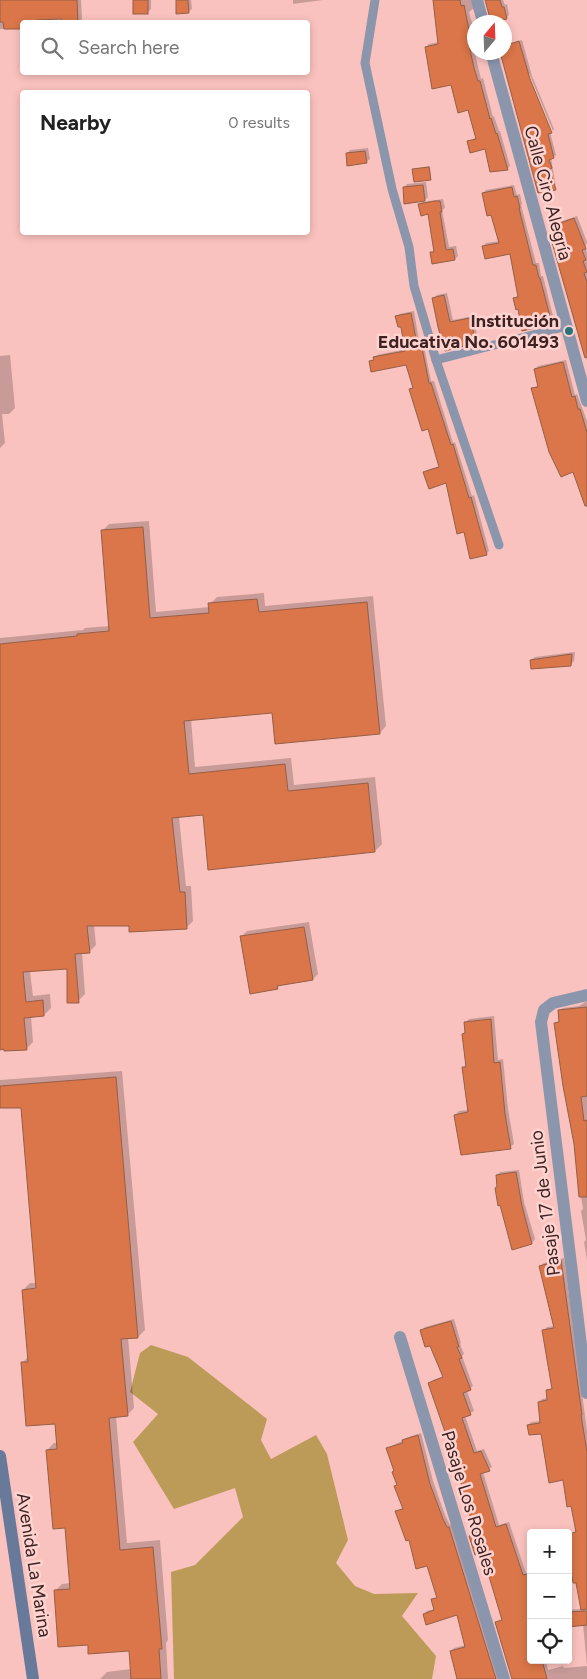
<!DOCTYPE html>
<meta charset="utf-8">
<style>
body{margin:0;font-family:Figtree,sans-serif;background:#f2f2f2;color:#222}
.controls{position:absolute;right:15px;bottom:15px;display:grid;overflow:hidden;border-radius:5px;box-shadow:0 2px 8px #0003}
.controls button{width:45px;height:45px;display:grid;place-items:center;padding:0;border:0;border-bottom:1px solid #e0e0e0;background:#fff;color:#222;font:25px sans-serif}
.compass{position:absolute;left:467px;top:15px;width:45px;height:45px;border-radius:50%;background:#fff;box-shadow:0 2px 8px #0003;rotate:19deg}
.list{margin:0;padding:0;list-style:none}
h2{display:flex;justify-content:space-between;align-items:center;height:65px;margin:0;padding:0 20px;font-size:21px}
h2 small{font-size:16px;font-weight:400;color:#767676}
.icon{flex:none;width:28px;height:28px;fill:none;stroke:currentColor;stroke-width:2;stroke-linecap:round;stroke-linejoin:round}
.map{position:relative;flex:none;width:587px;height:1679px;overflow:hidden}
.search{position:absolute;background:#fff;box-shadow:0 2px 8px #0003;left:20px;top:20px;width:290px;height:55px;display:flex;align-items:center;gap:12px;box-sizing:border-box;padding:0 18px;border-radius:5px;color:#767676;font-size:19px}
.panel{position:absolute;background:#fff;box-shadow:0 2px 8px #0003;left:20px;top:90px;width:290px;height:145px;border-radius:5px}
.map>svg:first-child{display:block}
.green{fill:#bc9b59}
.shadow{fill:#0003}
.building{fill:#da7649;stroke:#955f47}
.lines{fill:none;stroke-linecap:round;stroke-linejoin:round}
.lane{stroke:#8b96ad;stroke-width:9}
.street{stroke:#8b96ad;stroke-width:12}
.secondary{stroke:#69799a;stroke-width:12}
.poi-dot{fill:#29737a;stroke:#fed3d0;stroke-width:2}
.labels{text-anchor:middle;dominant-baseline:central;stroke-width:5;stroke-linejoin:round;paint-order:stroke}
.street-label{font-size:18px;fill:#3c2220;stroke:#fed3d0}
.poi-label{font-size:18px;font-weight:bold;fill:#3c2220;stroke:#fed3d0;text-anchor:end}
</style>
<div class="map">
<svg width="587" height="1679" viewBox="0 0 587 1679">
<rect width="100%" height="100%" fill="#fac2be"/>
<!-- green -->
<path class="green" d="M 151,1345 L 188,1357 L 267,1419 L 261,1440 L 271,1459 L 316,1435 L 327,1454 L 348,1540 L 336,1563 L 355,1586 L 374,1594 L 418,1593 L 402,1616 L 436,1656 L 432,1679 L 174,1679 L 171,1572 L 195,1565 L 243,1517 L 235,1488 L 174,1509 L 133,1442 L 158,1414 L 130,1392 L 140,1353 Z"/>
<!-- shadow -->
<g class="shadow">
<path d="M 0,0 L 81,0 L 82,19 L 78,22 L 64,22 L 63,18 L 41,18 L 41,22 L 22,22 L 22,28 L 0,29 Z"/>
<path d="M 134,0 L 151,0 L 151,9 L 147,13 Z"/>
<path d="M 177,0 L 191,0 L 192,9 L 188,12 Z"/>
<path d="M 293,0 L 323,0 L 293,4 Z"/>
<path d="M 435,0 L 473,0 L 474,8 L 469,12 L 472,23 L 472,31 L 470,33 L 481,79 L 483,78 L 493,117 L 494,116 L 499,131 L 500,131 L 510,166 L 507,169 L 486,148 L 468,142 L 477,137 L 469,109 L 426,47 L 429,44 L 439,42 Z"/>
<path d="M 487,0 L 503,0 L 505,5 L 507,4 L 509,15 L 506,18 Z"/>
<path d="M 522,40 L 532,76 L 554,129 L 553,131 L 529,73 L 527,73 L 550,132 L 556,155 L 551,158 L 556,187 L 549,162 L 547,163 L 504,52 L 504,45 Z"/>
<path d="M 368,148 L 370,159 L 366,162 L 347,154 L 350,150 Z"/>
<path d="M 430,166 L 431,177 L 430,179 L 414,169 Z"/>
<path d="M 426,182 L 428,197 L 423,202 L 443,199 L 445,208 L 442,210 L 449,247 L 456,246 L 458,256 L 455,259 L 432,253 L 435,249 L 429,213 L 420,204 L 424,200 L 404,188 L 407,184 Z"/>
<path d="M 514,185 L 517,195 L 520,194 L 522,204 L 521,205 L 536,263 L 539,263 L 541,276 L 543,276 L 554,320 L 551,322 L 519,308 L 514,299 L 519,295 L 511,253 L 483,246 L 486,243 L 500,241 L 492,213 L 483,193 L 486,190 Z"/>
<path d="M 577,216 L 587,242 L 585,247 L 587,252 L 587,360 L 552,239 L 560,234 L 557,225 L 560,222 Z"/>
<path d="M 447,293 L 453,320 L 473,316 L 478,339 L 475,342 L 439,327 L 434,298 L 437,295 Z"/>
<path d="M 414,311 L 420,347 L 424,346 L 431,381 L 434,381 L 453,443 L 455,442 L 472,496 L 474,495 L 489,551 L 487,553 L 470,557 L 465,530 L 447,481 L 425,473 L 427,470 L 440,466 L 429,427 L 411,390 L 414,386 L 407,364 L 371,361 L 377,355 L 406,349 L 402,325 L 397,317 L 399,314 Z"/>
<path d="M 10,355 L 15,408 L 9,414 L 2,414 L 5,443 L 0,448 L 0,356 Z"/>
<path d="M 566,360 L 575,395 L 577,394 L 587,421 L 587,500 L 533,388 L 539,385 L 535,369 L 538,366 Z"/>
<path d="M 149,521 L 156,612 L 210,607 L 210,604 L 217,597 L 264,593 L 265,606 L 373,596 L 386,726 L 380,733 L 273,711 L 191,719 L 195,767 L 291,758 L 294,785 L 375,777 L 382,844 L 375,851 L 204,814 L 179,817 L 186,886 L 191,886 L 193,921 L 186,928 L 94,925 L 96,945 L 89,952 L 82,952 L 85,994 L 78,1001 L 68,967 L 30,971 L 33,996 L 50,994 L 51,1008 L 44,1015 L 31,1016 L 33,1042 L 26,1049 L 0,1048 L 0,638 L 83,630 L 85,628 L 110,626 L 102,531 L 109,524 Z"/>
<path d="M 575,652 L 574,661 L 570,665 L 531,660 L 535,657 Z"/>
<path d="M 309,922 L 318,974 L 313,979 L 281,984 L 277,988 L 241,937 L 247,931 Z"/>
<path d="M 587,1001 L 587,1260 L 584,1242 L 586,1240 L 581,1211 L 583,1209 L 576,1166 L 575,1143 L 556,1023 L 560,1020 L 559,1011 L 563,1008 L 579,1006 Z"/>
<path d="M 494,1016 L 498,1060 L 503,1059 L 508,1109 L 514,1144 L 510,1147 L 455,1115 L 459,1111 L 469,1110 L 463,1068 L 467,1063 L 463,1034 L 466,1031 L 465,1023 L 469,1019 Z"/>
<path d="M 122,1071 L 145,1330 L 138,1337 L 128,1337 L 134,1408 L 127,1415 L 116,1416 L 127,1543 L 160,1540 L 168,1640 L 166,1643 L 168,1679 L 100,1679 L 107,1672 L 131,1669 L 130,1650 L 89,1643 L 55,1591 L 62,1584 L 70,1583 L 66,1526 L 47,1450 L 54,1443 L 58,1443 L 56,1423 L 22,1363 L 29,1356 L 23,1290 L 30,1283 L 37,1283 L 22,1107 L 0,1107 L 0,1080 Z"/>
<path d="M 519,1170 L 524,1202 L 535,1239 L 532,1243 L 513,1249 L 497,1175 L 500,1172 Z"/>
<path d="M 564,1258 L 587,1431 L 587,1679 L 513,1679 L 497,1623 L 503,1619 L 482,1552 L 470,1536 L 476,1532 L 455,1458 L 430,1383 L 433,1380 L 444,1376 L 431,1344 L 422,1330 L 425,1327 L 454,1319 L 461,1343 L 460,1344 L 464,1354 L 462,1356 L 473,1386 L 467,1391 L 474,1411 L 465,1416 L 477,1451 L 484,1449 L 492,1467 L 483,1472 L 499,1525 L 509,1522 L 526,1573 L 531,1572 L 531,1660 L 546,1660 L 548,1670 L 563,1666 L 564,1668 L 587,1666 L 583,1624 L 568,1626 L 568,1610 L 582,1609 L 568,1545 L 571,1540 L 571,1534 L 577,1530 L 572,1505 L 564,1478 L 542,1432 L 528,1425 L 531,1422 L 541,1421 L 539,1402 L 542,1399 L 548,1398 L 547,1391 L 553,1387 L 544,1330 L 547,1327 L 555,1326 L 541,1266 L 544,1263 Z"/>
<path d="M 421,1433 L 433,1481 L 445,1515 L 450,1525 L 452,1524 L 500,1679 L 465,1679 L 451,1651 L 454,1648 L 466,1645 L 458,1613 L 424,1614 L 427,1611 L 435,1609 L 433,1600 L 438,1596 L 428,1564 L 409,1539 L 397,1512 L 403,1507 L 396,1470 L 388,1449 L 391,1446 L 402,1441 L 406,1438 Z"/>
</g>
<!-- building -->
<g class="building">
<path d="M 0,0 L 77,0 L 78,22 L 62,22 L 62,19 L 37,20 L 37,22 L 22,22 L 22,29 L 4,29 L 3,22 L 0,22 Z"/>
<rect x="133" y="0" width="15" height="14"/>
<path d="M 176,0 L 188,0 L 189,13 L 176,14 Z"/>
<path d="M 433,0 L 460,0 L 461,6 L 464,5 L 470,35 L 467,36 L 474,68 L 478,81 L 480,81 L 490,119 L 491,118 L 496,134 L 497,133 L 508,170 L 490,172 L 485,149 L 470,153 L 467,141 L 476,139 L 468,110 L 458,113 L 451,85 L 432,89 L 425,47 L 438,44 Z"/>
<path d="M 485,0 L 500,0 L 502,7 L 504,7 L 507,19 L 491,22 Z"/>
<path d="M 519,41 L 530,79 L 552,133 L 548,134 L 554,158 L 549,160 L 552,168 L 550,169 L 556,190 L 538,193 L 500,52 L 504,52 L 504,46 Z"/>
<path d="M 365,151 L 367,163 L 347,166 L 346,153 Z"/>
<path d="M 429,167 L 431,180 L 414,182 L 412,169 Z"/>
<path d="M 423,185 L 425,201 L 404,204 L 403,187 Z"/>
<path d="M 512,187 L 514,197 L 517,196 L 520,208 L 519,208 L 533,265 L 536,265 L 539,278 L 540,278 L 552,324 L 522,331 L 518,309 L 516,310 L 513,298 L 518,297 L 510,254 L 485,259 L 482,246 L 499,243 L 491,215 L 487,216 L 482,193 Z"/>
<path d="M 435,201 L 440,201 L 442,212 L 440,212 L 446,250 L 453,249 L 455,260 L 432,264 L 430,252 L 434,252 L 428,214 L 421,216 L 418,204 Z"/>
<path d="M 574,218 L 586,249 L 582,250 L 586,260 L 583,261 L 587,272 L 584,273 L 587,282 L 587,357 L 585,358 L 551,239 L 559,236 L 555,225 Z"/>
<path d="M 444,295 L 450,322 L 470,318 L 476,343 L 445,351 L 438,327 L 432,298 Z"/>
<path d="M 411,313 L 418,349 L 422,348 L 429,383 L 431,383 L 451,445 L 453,444 L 469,498 L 471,497 L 487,555 L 470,559 L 464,532 L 457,534 L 446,483 L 429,489 L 423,472 L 439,467 L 428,429 L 422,431 L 413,402 L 409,389 L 413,388 L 406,365 L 371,372 L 369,361 L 374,360 L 373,357 L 405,351 L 401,327 L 398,327 L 395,316 Z"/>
<path d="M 563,362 L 572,397 L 575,396 L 578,409 L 580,409 L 587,432 L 587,506 L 585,506 L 573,472 L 561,477 L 549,452 L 531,388 L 538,387 L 534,369 Z"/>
<path d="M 143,527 L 150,618 L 209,613 L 208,603 L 257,599 L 259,612 L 367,602 L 380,734 L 275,744 L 272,713 L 184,721 L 189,774 L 285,764 L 288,791 L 368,783 L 375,852 L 208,870 L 203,815 L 172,818 L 180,892 L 185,892 L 187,929 L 129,932 L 129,926 L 87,926 L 90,953 L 75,954 L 79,1003 L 67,1003 L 67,969 L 23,972 L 26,1002 L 43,1000 L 44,1016 L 24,1018 L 27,1050 L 4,1051 L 4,1049 L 0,1050 L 0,644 L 77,636 L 77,634 L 109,631 L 101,530 Z"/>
<path d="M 572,654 L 571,666 L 531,669 L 530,660 Z"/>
<path d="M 304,927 L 313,980 L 277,986 L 278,989 L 250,994 L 240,936 Z"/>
<path d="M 587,1007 L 587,1096 L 581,1097 L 584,1121 L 587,1120 L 587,1197 L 579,1197 L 574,1144 L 563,1086 L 554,1023 L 559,1022 L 558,1010 Z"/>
<path d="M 491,1019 L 494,1063 L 500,1062 L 505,1114 L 511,1149 L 461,1155 L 454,1115 L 468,1112 L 462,1067 L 466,1067 L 462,1034 L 465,1033 L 464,1022 Z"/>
<path d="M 116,1077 L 138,1338 L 121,1339 L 128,1416 L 109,1418 L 120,1550 L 153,1547 L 162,1649 L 159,1649 L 161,1679 L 131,1679 L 129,1651 L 88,1654 L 88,1645 L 58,1647 L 54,1590 L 70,1589 L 65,1528 L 53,1529 L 46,1450 L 57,1449 L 55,1424 L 26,1426 L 21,1362 L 28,1362 L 22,1290 L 36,1288 L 21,1108 L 0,1108 L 0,1086 Z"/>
<path d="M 516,1172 L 522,1206 L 532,1244 L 512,1250 L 500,1205 L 498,1206 L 495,1188 L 497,1187 L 496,1175 Z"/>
<path d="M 561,1260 L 582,1415 L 581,1415 L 587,1452 L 587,1609 L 581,1610 L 576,1583 L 573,1583 L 568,1553 L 568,1543 L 571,1542 L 569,1534 L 576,1532 L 571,1506 L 567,1507 L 563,1480 L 549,1483 L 541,1434 L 529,1435 L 527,1425 L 540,1423 L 538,1402 L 547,1400 L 546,1390 L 552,1389 L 542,1330 L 554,1328 L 539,1266 Z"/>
<path d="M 451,1321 L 459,1347 L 457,1347 L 462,1358 L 459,1359 L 471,1390 L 463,1393 L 471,1415 L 462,1418 L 474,1453 L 481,1451 L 490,1471 L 480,1474 L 496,1527 L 506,1524 L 523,1575 L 528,1574 L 531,1584 L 531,1660 L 542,1660 L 547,1679 L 512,1679 L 495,1622 L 502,1620 L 485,1563 L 481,1553 L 475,1555 L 469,1536 L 475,1534 L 454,1458 L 428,1383 L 443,1377 L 430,1346 L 425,1347 L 420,1330 Z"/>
<path d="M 418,1435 L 430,1484 L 443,1519 L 447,1527 L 449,1527 L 496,1679 L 457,1679 L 450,1651 L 465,1647 L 457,1615 L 426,1625 L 423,1614 L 434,1610 L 431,1599 L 437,1598 L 427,1566 L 416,1569 L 409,1540 L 406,1541 L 395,1511 L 403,1509 L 394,1486 L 397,1485 L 392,1472 L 394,1471 L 386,1448 L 403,1443 L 402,1440 Z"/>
<path d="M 587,1611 L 587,1625 L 568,1627 L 568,1612 Z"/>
</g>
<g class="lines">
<!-- lane -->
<g class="lane">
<path d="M 375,0 L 365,63 L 392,189 L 409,247 L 414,286 L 436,360 L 499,545"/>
<path d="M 436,360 L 567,326"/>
</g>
<!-- street -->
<g class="street">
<path d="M 477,0 L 483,22"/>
<path d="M 491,52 L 587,401"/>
<path d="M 587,995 L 553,1003 L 544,1010 L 541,1022 L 587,1393"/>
<path d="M 400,1337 L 504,1679"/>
</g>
<!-- secondary -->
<path class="secondary" d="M 0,1456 L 33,1679"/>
</g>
<!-- markers -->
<circle class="poi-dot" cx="569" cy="331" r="5"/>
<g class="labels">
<!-- street labels -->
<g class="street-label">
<text transform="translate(548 193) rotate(75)">Calle Ciro Alegría</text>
<text transform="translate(545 1203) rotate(-97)">Pasaje 17 de Junio</text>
<text transform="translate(469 1503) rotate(73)">Pasaje Los Rosales</text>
<text transform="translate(34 1565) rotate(81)">Avenida La Marina</text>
</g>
<!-- poi labels -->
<g class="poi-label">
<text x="559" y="321">Institución<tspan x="559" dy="21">Educativa No. 601493</tspan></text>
</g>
</g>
</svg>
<div class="controls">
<button>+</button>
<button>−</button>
<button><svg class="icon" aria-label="locate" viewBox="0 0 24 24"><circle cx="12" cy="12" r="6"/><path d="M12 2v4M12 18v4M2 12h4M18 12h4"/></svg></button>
</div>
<svg class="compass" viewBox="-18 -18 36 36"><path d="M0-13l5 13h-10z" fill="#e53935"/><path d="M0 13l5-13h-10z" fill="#767676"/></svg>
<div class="search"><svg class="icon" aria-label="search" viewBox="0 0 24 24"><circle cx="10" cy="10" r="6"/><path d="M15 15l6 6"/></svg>Search here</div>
<section class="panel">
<h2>Nearby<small>0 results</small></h2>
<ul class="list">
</ul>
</section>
</div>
